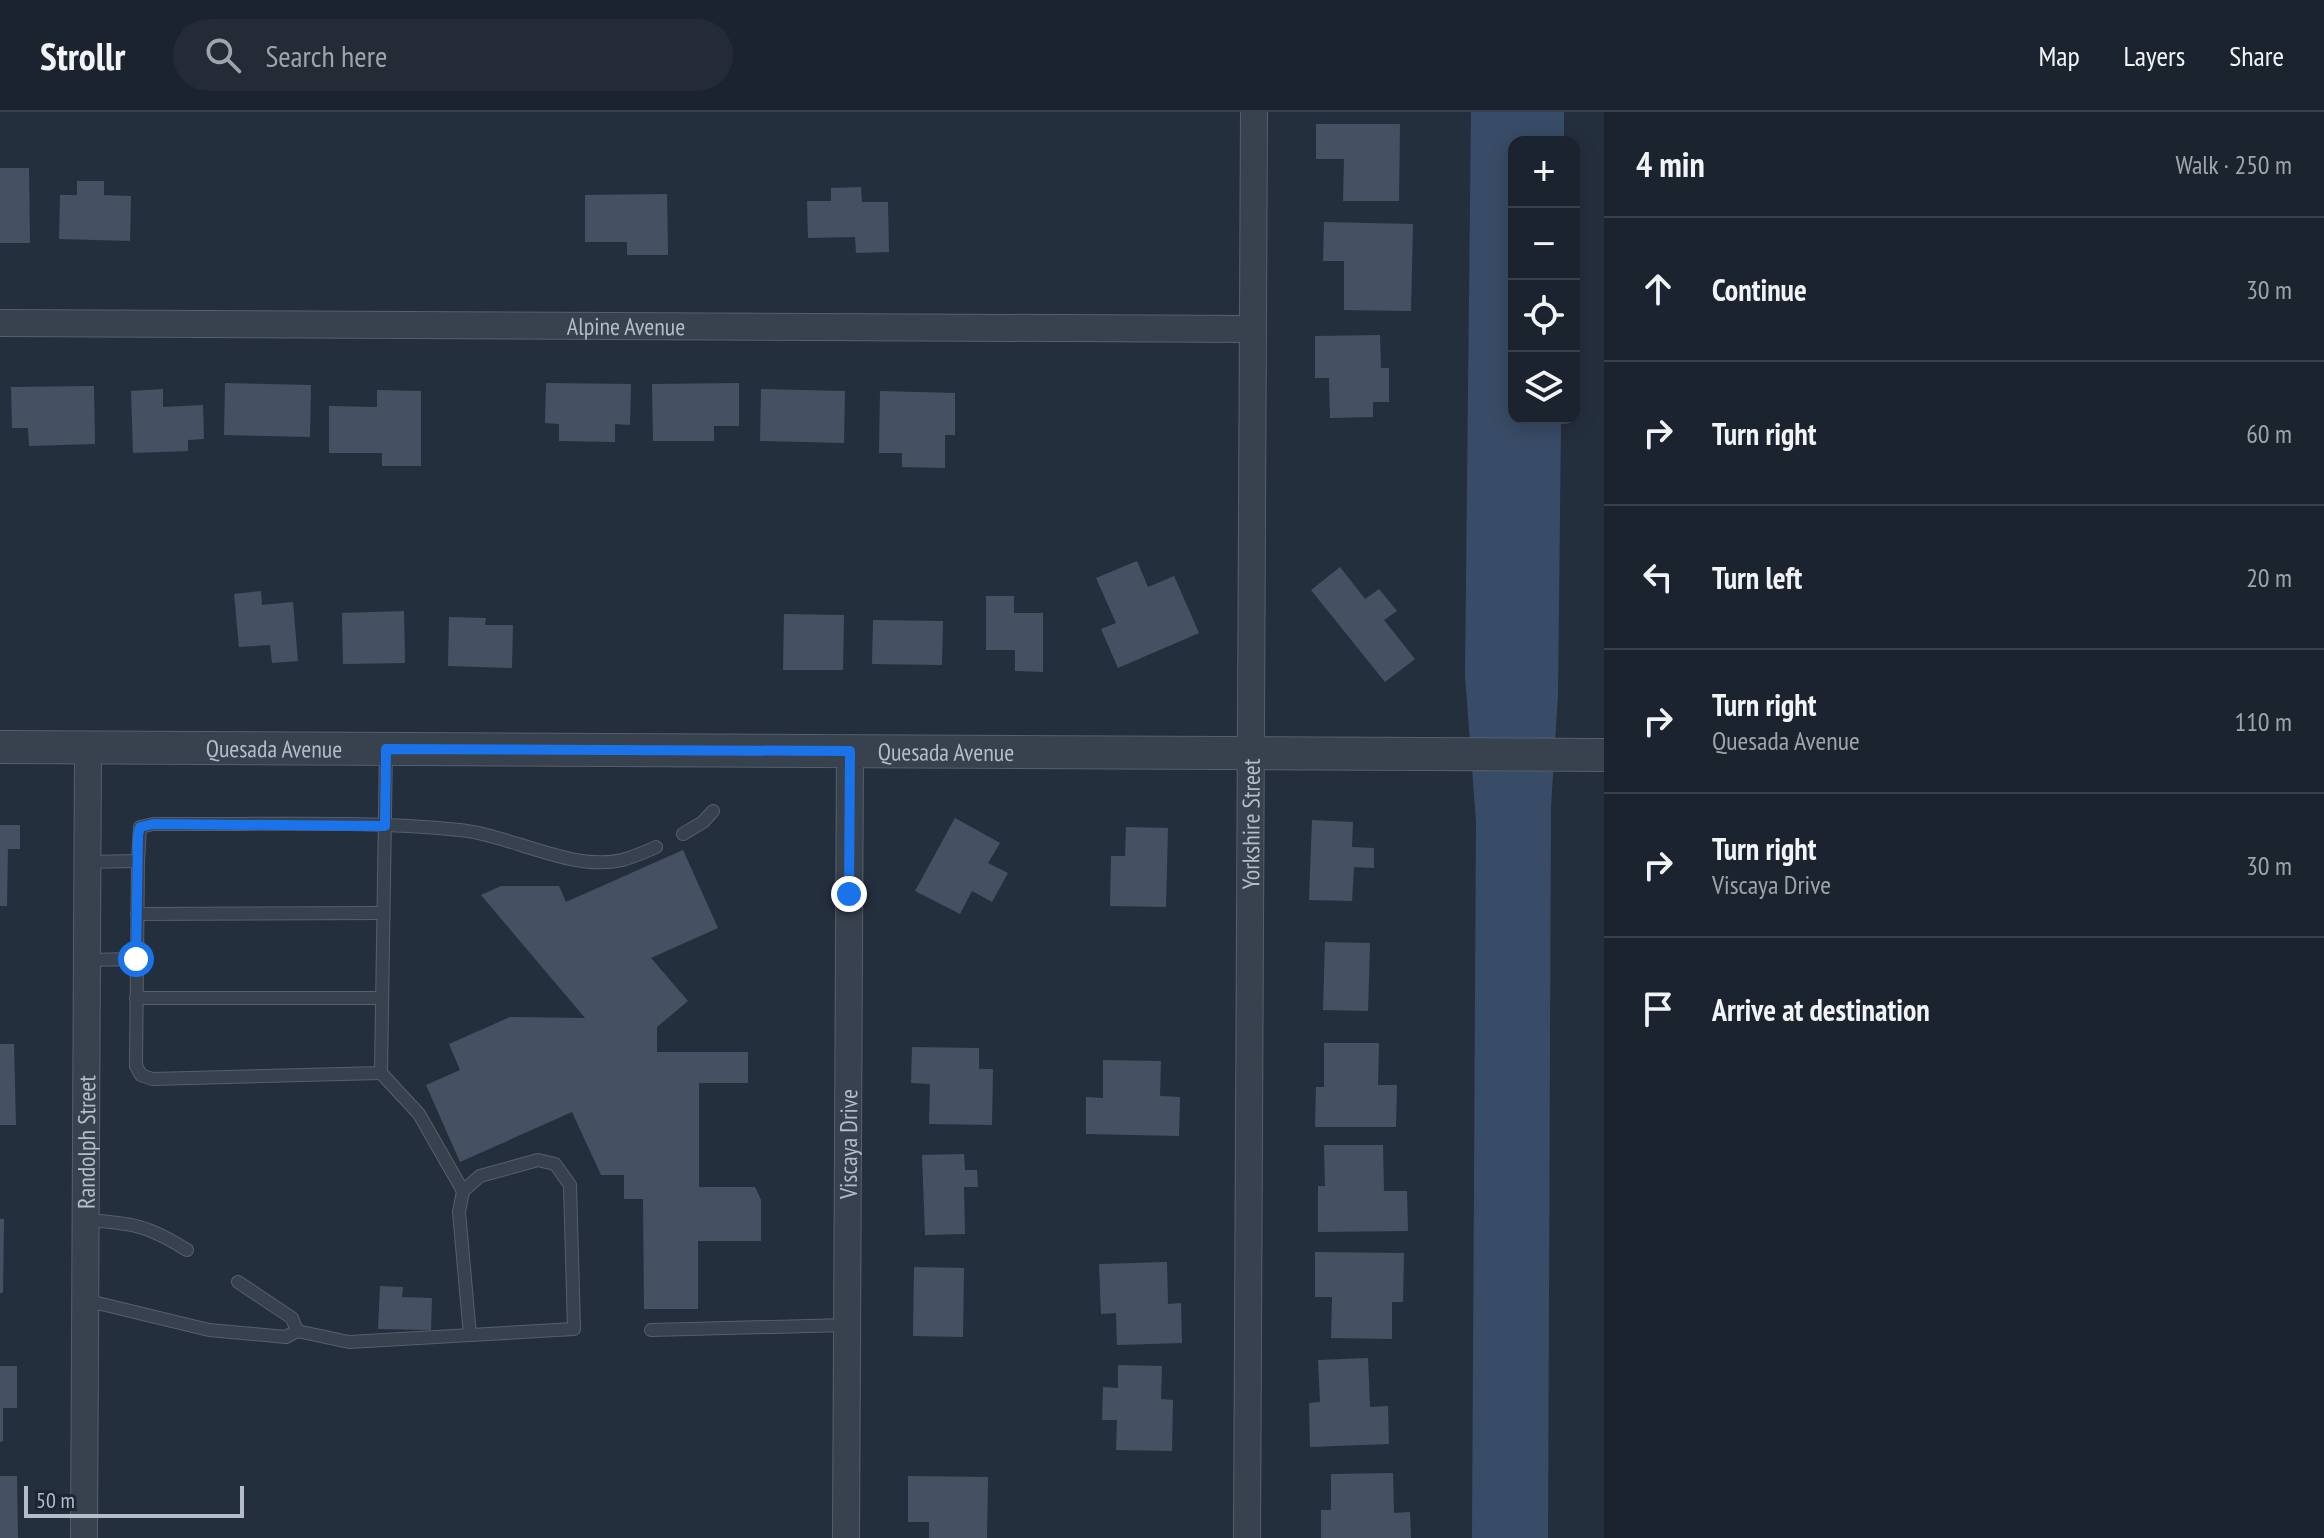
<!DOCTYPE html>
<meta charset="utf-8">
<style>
body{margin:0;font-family:"PT Sans Narrow",sans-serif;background:#242b36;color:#f1f3f6}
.controls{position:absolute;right:24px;top:24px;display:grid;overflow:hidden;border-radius:16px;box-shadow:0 4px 20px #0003}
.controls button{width:72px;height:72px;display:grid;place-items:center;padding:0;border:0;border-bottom:2px solid #39404a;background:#1b232e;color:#f1f3f6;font:40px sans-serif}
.scale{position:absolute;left:24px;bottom:20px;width:220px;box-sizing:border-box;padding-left:8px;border:4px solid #b4bcc9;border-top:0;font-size:22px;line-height:28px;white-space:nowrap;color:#b4bcc9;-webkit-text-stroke:6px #1d2633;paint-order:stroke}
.stop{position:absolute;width:24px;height:24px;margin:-18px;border:6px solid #1a73e8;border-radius:50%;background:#fff}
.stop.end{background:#1a73e8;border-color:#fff;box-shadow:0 2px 8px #0008}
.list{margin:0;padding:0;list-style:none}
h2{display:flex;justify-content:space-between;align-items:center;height:104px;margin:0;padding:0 32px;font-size:34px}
h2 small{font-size:26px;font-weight:400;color:#a0a4aa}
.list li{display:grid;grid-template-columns:52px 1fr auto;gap:24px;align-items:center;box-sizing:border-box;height:144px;padding:0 32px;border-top:2px solid #39404a}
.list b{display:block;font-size:30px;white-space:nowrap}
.list p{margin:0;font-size:26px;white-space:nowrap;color:#a0a4aa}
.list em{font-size:26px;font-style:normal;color:#a0a4aa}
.icon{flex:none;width:44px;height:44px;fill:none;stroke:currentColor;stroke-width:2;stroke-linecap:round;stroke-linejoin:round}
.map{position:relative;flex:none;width:1604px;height:1426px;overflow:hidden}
header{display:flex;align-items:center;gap:48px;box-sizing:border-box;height:112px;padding:0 40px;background:#1b232e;border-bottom:2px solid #39404a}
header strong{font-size:38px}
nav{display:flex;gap:44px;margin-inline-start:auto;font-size:28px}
.search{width:560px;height:72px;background:#242b36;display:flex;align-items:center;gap:20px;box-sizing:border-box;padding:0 28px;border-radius:44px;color:#a0a4aa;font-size:30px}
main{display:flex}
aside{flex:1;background:#1b232e}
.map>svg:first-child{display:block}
.water{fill:#394c67}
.building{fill:#455162}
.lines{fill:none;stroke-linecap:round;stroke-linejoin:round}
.service-casing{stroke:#565f6c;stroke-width:14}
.minor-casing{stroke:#565f6c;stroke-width:28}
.tertiary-casing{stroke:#565f6c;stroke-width:34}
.service{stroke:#38414e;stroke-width:12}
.minor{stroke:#38414e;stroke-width:26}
.tertiary{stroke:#38414e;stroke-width:32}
.route{stroke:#1a73e8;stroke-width:10}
.labels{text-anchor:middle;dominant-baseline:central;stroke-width:6;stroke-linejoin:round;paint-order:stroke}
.street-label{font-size:24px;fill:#b4bcc9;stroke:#1d2633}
</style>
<header>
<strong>Strollr</strong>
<div class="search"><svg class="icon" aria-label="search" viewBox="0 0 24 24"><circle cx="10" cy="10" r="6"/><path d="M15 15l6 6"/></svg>Search here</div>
<nav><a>Map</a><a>Layers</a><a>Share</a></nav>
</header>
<main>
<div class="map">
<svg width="1604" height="1426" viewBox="0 0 1604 1426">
<rect width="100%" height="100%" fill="#242f3e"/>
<!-- water -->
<path class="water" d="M 1471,0 L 1564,0 L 1564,30 L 1514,30 L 1514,306 L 1561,306 L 1558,584 L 1551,695 L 1548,1426 L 1472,1426 L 1476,709 L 1465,564 Z"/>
<!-- building -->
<g class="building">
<path d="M 1316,12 L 1400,12 L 1399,89 L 1343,89 L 1344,47 L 1316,47 Z"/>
<path d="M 0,56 L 29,56 L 30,131 L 0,131 Z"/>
<path d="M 77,69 L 104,69 L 104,83 L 131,84 L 130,129 L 59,127 L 60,83 L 77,83 Z"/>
<path d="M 861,75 L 862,90 L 888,90 L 889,140 L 856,141 L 855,125 L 808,126 L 807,89 L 831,89 L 831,76 Z"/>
<path d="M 667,82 L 668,143 L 627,143 L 627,130 L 585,130 L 585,83 Z"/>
<path d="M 1324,110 L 1413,112 L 1411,199 L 1344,198 L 1344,149 L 1323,149 Z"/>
<path d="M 1380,223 L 1381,256 L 1389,256 L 1389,290 L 1373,290 L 1373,305 L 1330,306 L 1329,266 L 1315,266 L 1315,224 Z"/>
<path d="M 225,271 L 311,273 L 310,325 L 224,323 Z"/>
<path d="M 546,271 L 631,272 L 630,313 L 615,312 L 615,330 L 559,329 L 559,312 L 545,311 Z"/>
<path d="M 739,271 L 739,314 L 714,314 L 714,329 L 653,329 L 652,272 Z"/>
<path d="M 94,274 L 95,332 L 29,334 L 28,316 L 12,316 L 11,275 Z"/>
<path d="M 163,277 L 163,295 L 203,293 L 204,327 L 188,328 L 188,339 L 133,341 L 131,279 Z"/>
<path d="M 761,277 L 845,279 L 844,331 L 760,329 Z"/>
<path d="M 377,278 L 421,279 L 421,354 L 382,354 L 382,341 L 329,341 L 329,294 L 377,295 Z"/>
<path d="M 880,279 L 955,281 L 955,323 L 945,323 L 945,356 L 902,355 L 902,341 L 879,341 Z"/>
<path d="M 1137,449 L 1148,475 L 1174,464 L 1199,521 L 1118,556 L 1101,517 L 1116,511 L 1096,466 Z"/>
<path d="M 1340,455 L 1365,487 L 1379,477 L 1397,499 L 1384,508 L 1415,547 L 1385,570 L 1311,478 Z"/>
<path d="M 261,479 L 262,493 L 293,490 L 298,549 L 272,551 L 270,533 L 239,535 L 234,482 Z"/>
<path d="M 986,484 L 1014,484 L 1014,501 L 1043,501 L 1043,560 L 1015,559 L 1015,538 L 986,538 Z"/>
<path d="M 404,499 L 405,551 L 343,552 L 342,501 Z"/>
<path d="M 784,502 L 844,503 L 843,558 L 783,558 Z"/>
<path d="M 449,505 L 486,506 L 485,513 L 513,513 L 512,556 L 448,554 Z"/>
<path d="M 873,508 L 943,509 L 942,553 L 872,552 Z"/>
<path d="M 955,706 L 1000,731 L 988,751 L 1008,761 L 992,790 L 972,779 L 960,802 L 915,779 Z"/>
<path d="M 1312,708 L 1353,710 L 1352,735 L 1374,736 L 1374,756 L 1354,755 L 1352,789 L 1309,788 Z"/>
<path d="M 0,713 L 20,713 L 20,737 L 8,737 L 7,794 L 0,794 Z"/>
<path d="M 1126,715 L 1168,716 L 1166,795 L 1110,794 L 1111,744 L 1125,744 Z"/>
<path d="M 683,738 L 718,816 L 651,846 L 688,889 L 657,915 L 657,940 L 748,940 L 748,971 L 699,971 L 699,1075 L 755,1075 L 761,1088 L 761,1129 L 698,1129 L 698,1197 L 644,1197 L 643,1087 L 624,1087 L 624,1063 L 601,1063 L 572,1000 L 460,1050 L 426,973 L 460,958 L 449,932 L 510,905 L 585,906 L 481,783 L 501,774 L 559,774 L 566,790 Z"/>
<path d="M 1325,830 L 1370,831 L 1368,899 L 1323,898 Z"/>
<path d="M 1324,931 L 1379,931 L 1378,973 L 1397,973 L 1396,1015 L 1315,1015 L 1316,975 L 1324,975 Z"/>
<path d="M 0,932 L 14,932 L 16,1013 L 0,1013 Z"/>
<path d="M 912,935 L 979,936 L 979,957 L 993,957 L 992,1013 L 929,1012 L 930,972 L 911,971 Z"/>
<path d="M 1103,948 L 1161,949 L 1160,984 L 1180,985 L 1179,1024 L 1086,1022 L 1086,985 L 1103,986 Z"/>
<path d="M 1324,1033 L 1383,1033 L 1384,1079 L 1407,1079 L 1408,1119 L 1318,1120 L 1318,1074 L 1325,1074 Z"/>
<path d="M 964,1042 L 965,1058 L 977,1058 L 978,1075 L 964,1075 L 965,1122 L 925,1123 L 922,1043 Z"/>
<path d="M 0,1107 L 4,1107 L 3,1181 L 0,1181 Z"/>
<path d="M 1315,1140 L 1404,1141 L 1403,1190 L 1392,1190 L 1392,1227 L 1331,1226 L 1332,1185 L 1315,1185 Z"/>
<path d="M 1167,1150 L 1168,1192 L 1181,1191 L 1182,1231 L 1117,1233 L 1116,1201 L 1101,1202 L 1099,1152 Z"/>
<path d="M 914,1155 L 964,1156 L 963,1225 L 913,1224 Z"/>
<path d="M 380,1174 L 403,1175 L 402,1185 L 432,1186 L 431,1218 L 378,1217 Z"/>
<path d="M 1368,1246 L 1370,1295 L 1388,1294 L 1389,1332 L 1310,1335 L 1309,1291 L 1320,1290 L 1318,1248 Z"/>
<path d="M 1118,1253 L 1162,1254 L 1161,1287 L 1173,1288 L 1172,1339 L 1116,1338 L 1117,1308 L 1102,1308 L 1103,1275 L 1118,1276 Z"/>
<path d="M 0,1254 L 17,1254 L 17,1296 L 3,1296 L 3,1329 L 0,1330 Z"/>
<path d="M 1393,1361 L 1394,1401 L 1410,1400 L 1411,1426 L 1321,1426 L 1321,1398 L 1331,1398 L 1331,1362 Z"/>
<path d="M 0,1364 L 17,1364 L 18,1426 L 0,1426 Z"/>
<path d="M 908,1364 L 988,1365 L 987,1426 L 929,1426 L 929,1410 L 908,1410 Z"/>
</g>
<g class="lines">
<!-- service casing -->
<g class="service-casing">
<g id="service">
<path d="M 386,637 L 381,961 L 419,1002 L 463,1079"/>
<path d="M 683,722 L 703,710 L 713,699"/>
<path d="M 138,749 L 140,715 L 153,712 C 255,713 358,708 460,718 C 511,723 572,760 622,748 C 633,745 645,740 656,735"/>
<path d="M 87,750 L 138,749 L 136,954 L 141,963 L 152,967 L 381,961"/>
<path d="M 137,802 L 383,801"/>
<path d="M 87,848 L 136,847"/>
<path d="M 136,886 L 382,886"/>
<path d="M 86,1108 C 132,1111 147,1113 187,1138"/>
<path d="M 238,1170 L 292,1206 L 297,1219"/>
<path d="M 85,1188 L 209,1218 L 286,1225 L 297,1219 L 349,1230 L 574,1217 L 570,1073 L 555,1052 L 538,1048 L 480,1064 L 463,1079 L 459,1100 L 470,1223"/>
<path d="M 651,1218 L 847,1213"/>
</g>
</g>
<!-- minor casing -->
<g class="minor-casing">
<g id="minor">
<path id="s1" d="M 0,211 L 1252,217"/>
<path id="s2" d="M 84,1426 L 88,635"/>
<path id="s3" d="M 846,1426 L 850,639"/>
<path id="s4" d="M 1247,1426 L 1254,0"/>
</g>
</g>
<!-- tertiary casing -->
<g class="tertiary-casing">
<g id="tertiary">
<path id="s5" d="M 0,635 L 1604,643"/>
</g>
</g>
<!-- service -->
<use href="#service" class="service"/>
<!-- minor -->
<use href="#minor" class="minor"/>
<!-- tertiary -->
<use href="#tertiary" class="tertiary"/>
</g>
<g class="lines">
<!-- route -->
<path class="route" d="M 136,847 L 138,723 L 140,715 L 153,712 L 385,714 L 386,637 L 850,639 L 849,782"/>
</g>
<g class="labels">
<!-- street labels -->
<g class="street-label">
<text stroke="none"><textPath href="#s1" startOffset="626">Alpine Avenue</textPath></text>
<text stroke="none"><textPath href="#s5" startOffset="274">Quesada Avenue</textPath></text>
<text stroke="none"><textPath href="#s5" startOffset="946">Quesada Avenue</textPath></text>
<text stroke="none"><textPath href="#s4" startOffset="714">Yorkshire Street</textPath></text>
<text stroke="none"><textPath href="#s2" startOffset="396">Randolph Street</textPath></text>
<text stroke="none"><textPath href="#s3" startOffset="394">Viscaya Drive</textPath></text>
</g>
</g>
</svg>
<div class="controls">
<button>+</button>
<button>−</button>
<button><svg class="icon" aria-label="locate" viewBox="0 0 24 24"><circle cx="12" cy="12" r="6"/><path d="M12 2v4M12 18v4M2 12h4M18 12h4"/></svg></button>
<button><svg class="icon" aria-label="layers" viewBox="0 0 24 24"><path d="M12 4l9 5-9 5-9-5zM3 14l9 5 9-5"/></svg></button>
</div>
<div class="scale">50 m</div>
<div class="stop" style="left:136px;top:847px"></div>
<div class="stop end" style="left:849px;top:782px"></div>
</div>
<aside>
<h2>4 min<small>Walk · 250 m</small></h2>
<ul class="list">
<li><svg class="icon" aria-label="ahead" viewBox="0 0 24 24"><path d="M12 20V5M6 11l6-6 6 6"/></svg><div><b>Continue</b></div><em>30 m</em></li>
<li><svg class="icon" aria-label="right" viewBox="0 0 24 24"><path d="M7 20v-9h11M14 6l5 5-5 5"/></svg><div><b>Turn right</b></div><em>60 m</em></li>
<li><svg class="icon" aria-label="left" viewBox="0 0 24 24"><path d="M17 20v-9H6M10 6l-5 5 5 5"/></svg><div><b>Turn left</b></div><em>20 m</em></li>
<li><svg class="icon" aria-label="right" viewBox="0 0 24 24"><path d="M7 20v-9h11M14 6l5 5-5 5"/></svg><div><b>Turn right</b><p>Quesada Avenue</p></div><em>110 m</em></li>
<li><svg class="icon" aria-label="right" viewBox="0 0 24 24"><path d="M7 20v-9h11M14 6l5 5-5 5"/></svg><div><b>Turn right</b><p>Viscaya Drive</p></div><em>30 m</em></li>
<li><svg class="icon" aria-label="arrive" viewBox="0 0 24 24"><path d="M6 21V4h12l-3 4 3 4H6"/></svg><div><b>Arrive at destination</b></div></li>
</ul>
</aside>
</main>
